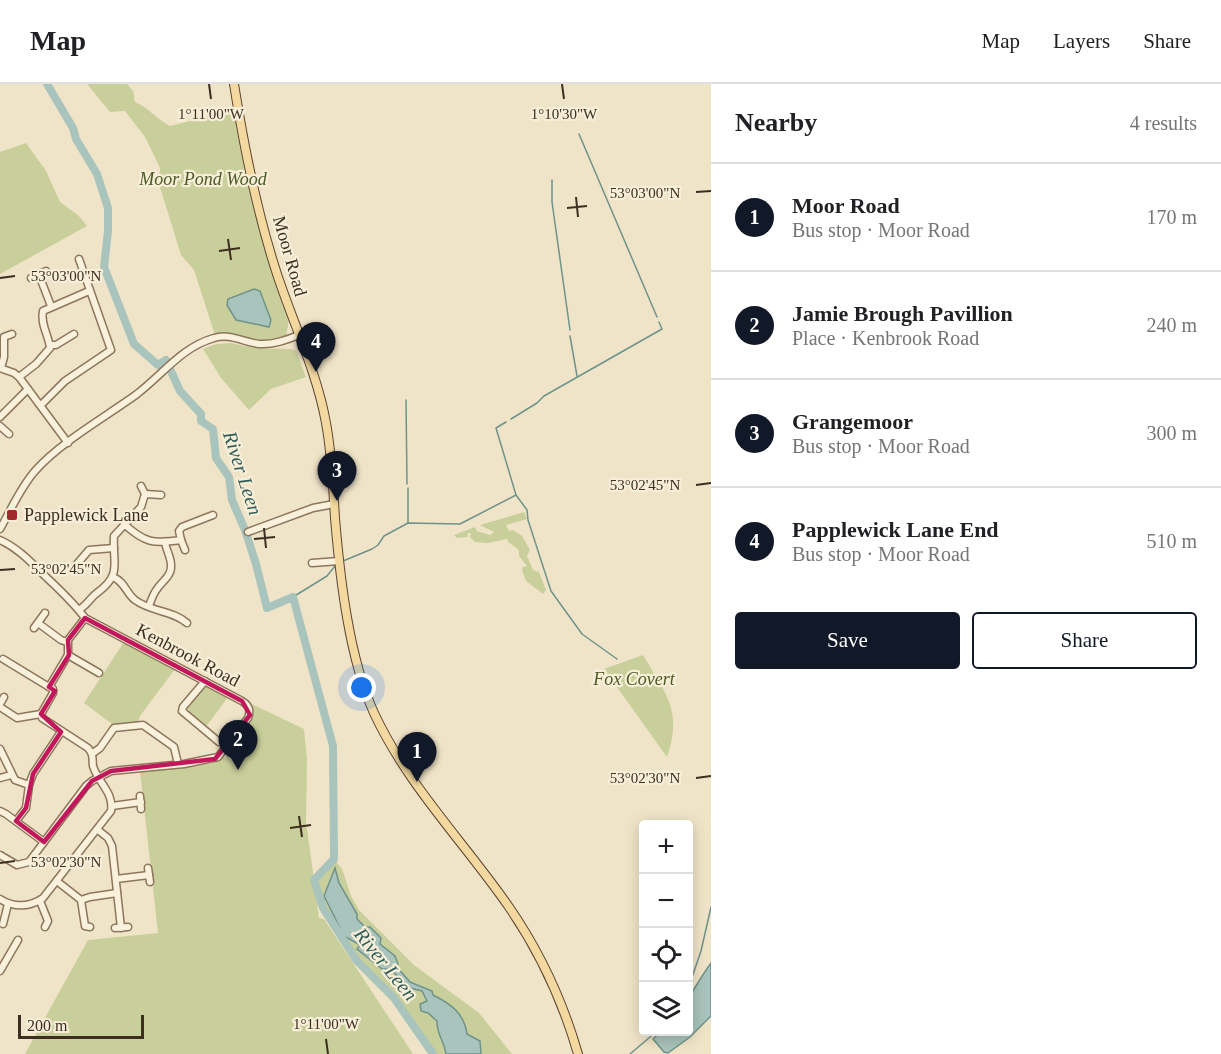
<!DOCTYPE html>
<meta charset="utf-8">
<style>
body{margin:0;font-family:Georgia,serif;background:#f2f2f2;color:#202124}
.controls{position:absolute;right:18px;bottom:18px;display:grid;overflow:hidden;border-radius:6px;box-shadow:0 3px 15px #0003}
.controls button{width:54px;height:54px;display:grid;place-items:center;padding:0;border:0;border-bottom:2px solid #e0e0e0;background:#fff;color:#202124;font:30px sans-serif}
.scale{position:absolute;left:18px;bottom:15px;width:126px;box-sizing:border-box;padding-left:6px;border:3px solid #3d2e20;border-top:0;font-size:16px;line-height:21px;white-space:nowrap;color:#3d2e20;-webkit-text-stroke:4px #f7eed8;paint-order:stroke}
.you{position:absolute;left:362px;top:604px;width:21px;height:21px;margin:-15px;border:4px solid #fff;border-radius:50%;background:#1a73e8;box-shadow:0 0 0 9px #1a73e833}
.badge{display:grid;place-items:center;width:39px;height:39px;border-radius:50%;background:#111827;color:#fff;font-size:20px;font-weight:700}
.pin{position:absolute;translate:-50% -50px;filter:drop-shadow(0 2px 3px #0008)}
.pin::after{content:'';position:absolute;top:32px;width:21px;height:18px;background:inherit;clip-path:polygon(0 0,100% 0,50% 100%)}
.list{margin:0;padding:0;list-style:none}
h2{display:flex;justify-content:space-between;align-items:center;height:78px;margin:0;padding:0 24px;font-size:26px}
h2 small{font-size:20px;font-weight:400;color:#757577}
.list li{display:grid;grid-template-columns:39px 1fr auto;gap:18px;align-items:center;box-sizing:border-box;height:108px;padding:0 24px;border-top:2px solid #e0e0e0}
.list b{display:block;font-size:22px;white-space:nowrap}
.list p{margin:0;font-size:20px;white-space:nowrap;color:#757577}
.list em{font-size:20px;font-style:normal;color:#757577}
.actions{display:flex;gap:12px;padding:18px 24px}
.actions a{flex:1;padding:14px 0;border:2px solid #111827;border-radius:6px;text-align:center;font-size:21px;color:#111827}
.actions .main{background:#111827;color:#fff}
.icon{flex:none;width:33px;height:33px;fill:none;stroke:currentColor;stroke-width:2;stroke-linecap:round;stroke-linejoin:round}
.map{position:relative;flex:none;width:711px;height:970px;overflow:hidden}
header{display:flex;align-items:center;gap:36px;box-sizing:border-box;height:84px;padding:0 30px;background:#fff;border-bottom:2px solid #e0e0e0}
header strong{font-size:28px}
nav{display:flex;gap:33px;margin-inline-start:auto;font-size:21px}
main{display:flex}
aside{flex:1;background:#fff}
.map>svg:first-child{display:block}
.green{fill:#c9cf9b}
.water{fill:#a9c4bc;stroke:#6f938a;stroke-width:1.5}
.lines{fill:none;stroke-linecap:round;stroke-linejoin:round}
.stream{stroke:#6f938a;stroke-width:1.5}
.river{stroke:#a9c4bc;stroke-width:8}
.minor-casing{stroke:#8d765c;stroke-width:9}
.major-casing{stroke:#5b4430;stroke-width:10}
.minor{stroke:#faf1dc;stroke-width:6}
.major{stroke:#f3d9a0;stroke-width:8}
.marked{fill:none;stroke:#c2185b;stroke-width:4.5;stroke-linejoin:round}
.ticks{fill:none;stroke:#3d2e20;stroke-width:2}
.poi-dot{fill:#9e2a2b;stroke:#f7eed8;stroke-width:2}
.labels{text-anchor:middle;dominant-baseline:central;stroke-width:4.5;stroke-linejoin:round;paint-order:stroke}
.park-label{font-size:18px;font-style:italic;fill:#4d5a26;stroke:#f7eed8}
.street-label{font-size:18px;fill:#3d2e20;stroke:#f7eed8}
.poi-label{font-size:18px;fill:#3d2e20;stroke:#f7eed8;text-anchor:start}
.water-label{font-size:20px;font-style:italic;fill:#2f5d5a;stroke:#f7eed8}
.ticks-label{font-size:15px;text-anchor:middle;fill:#3d2e20;stroke:#f7eed8;stroke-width:4.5;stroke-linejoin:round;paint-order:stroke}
</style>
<header>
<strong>Map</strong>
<nav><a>Map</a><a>Layers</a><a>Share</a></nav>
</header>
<main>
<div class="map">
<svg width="711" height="970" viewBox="0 0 711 970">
<rect width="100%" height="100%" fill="#f0e4c8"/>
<!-- green -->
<g class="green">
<path d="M 87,0 L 127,0 L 133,7 L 135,18 C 149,24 157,35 170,42 L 233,26 L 265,163 L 289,236 L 286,252 C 262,265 239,245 215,251 L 194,186 L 181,171 L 159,100 L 160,84 L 145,53 L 125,27 L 110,28 Z"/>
<path d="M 26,59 L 46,87 L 60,118 L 78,131 L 87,142 L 0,190 L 0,68 Z"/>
<path d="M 231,259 L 254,264 L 291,265 L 296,267 L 306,293 L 271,305 L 249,326 L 221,294 L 203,265 L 216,260 Z"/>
<path d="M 524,428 L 527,435 L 506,441 L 509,447 L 513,446 L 522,452 L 530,466 L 527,472 L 533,486 L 539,488 L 546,506 L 543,510 L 526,497 L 522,486 L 523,483 L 527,482 L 519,472 L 519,467 C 516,462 509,461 507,455 L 488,459 L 475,458 L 470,453 L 471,449 L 468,449 L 467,453 L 457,454 L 454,451 L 475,443 L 477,447 L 490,451 L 494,448 L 480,441 Z"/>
<path d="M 124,558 L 175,585 L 140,632 L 138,638 L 112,640 L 84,619 Z"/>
<path d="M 643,571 C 666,610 683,627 667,673 L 604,585 Z"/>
<path d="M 206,602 L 228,613 L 205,644 L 190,630 L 188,624 L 195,613 Z"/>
<path d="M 252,620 L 304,645 L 307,675 L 306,738 L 314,795 L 334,775 L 342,785 L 351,812 L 359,826 L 414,881 L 479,929 L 512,970 L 434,970 L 394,914 L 357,877 L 323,824 L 314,797 L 319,834 L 324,835 L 413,970 L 25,970 L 88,856 L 158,849 L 140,687 L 213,679 L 223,673 L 225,674 C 237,658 258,641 252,620 Z"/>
</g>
<!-- water -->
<g class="water">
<path d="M 254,205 L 260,207 L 271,236 L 269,243 L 236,236 L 227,221 L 228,215 Z"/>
<path d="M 335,784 L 339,799 L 357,830 L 357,835 L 365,843 L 370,843 L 381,854 L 380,860 L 395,872 L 398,880 L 396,882 L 410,898 L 432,907 L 433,911 C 451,920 464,929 467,950 L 480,957 L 481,970 L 446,970 C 444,955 437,953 437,937 L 428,929 L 421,927 L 420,920 L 427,917 L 422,907 L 410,904 L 390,885 L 382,885 L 357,865 L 360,861 L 344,852 L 324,812 Z"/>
<path d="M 711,879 L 711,932 L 690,953 L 668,969 L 664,968 L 653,955 L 660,948 L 688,948 C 688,938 687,927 688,917 C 690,910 706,886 711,879 Z"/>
</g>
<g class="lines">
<!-- stream -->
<g class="stream">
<path d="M 579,50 L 657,233"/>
<path d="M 552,96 L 552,118 L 570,246"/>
<path d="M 570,252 L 577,292"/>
<path d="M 406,316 L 407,400"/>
<path d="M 511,335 L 537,319 L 544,312 L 662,245 L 659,238"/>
<path d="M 506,338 L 496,344 L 516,411 L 527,426 L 528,436 L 551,507 L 582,550 L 617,575"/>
<path d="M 408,404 L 408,439"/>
<path d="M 343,477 L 372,465 L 378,461 L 384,452 L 408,439 L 460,440 L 516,411"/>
<path d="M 293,513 L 327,492 L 335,482"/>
<path d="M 688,905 L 701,867 L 711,823"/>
<path d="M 630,970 L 656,948"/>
</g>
<!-- river -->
<path class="river" d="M 47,0 L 73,44 L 76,55 L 97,90 L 108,124 L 108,147 L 104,183 L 134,260 L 158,281 L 166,276 L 180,307 L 201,330 L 201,337 L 213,345 L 216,374 L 229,393 L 232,416 L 245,446 L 256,480 L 267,524 L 293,513 L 333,662 L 334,775 L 314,796 L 323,824 L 357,877 L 394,914 L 433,970"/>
<!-- minor casing -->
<g class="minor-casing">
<g id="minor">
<path d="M 39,191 L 51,222"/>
<path d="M 31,194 L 46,187"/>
<path d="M 51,261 L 56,261 L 74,250"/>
<path d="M 0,284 L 14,289 L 19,293 L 68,359"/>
<path d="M 1,284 L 4,273 L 4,253 L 12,250"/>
<path d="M 19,293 L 36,280 L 50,264 C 49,252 40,240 43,227 L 89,207"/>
<path d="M 41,321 L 65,297 L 111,266 L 79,175"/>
<path d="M 0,333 L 28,305"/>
<path d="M 0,342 L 9,350"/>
<path d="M 145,410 L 161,411"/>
<path d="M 124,440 C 145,459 153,460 181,456 L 179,447 L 182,443 L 213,431"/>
<path d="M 0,445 C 11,426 20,404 35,387 C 59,359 107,332 137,310 C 163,290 182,263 214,254 C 230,249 243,258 259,260 C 273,261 286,256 299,251"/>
<path d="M 248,448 L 313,424 L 334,420"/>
<path d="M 0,456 C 18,464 31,478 45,492 C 60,506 73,518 85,534 L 242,617 C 249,621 251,626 248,634 L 218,673 L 184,680 L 111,687 L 92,697 L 86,702 L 29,778 L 17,781 L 0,771"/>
<path d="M 181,456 L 185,466"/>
<path d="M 312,479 L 339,477"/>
<path d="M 77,480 L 89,466 L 114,464"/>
<path d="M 113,493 C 125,498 126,509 135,516 C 151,528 172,526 187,539"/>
<path d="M 149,522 C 151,517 153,510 157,505 C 162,497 172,492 171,481 C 171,473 166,466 165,458"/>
<path d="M 80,525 C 87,521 91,513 97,509 C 123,490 112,479 114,452 L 141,423 L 145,410 L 141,402"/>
<path d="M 38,539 L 61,556 L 67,558"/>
<path d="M 34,544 L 45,529"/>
<path d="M 68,571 L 99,589"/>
<path d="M 3,575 L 49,603"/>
<path d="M 205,597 L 183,623 L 182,627 L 219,658"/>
<path d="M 0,620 L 4,613"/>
<path d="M 0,623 L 17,634 L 41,630"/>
<path d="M 0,665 L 15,696 L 29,701"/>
<path d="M 93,669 L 100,664 L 114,644 L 143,641 L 174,663 L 178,680"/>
<path d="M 0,694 L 11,691"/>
<path d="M 140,712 L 141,725"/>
<path d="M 112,722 L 141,718"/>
<path d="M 0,727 L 6,730 L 44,758"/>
<path d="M 16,737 L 26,724 L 29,701 L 33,690 L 61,648"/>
<path d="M 98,746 L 108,754 L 112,762 L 121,844"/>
<path d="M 148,784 L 150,798"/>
<path d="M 116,795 L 149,791"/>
<path d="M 58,798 L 81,816 L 85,842 L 90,843"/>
<path d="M 0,815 C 14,824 30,823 43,814 L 111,727 C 114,708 98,699 93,682 C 92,675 94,671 88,664 L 42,634 L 41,630 L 53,609 L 53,605 L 49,603 L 68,571 L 68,556 L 85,534"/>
<path d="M 81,816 L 90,813 L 117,809"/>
<path d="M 40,817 L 48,837 L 45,843"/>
<path d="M 3,840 L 8,820"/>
<path d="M 115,844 L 128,843"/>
<path d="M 0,887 L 18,856"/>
</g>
</g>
<!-- major casing -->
<g class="major-casing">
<path id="major" d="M 234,0 C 244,63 257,129 277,190 C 293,239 317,288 326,339 C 332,371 333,402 335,434 C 340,494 349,574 374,629 C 408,702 464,758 509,823 C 540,868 563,918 578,970"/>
</g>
<!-- minor -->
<use href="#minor" class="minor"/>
<!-- major -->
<use href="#major" class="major"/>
</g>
<!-- marked area -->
<path class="marked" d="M 85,534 L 242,617 L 250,631 L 215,675 L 111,687 L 92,697 L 44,758 L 16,737 L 26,724 L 33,690 L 61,648 L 41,630 L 55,607 L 49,603 L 69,571 L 68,556 Z"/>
<!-- ticks -->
<path class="ticks" d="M 209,0 L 211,15M 562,0 L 564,15M 696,108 L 711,107M 576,113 L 578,133M 567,124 L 587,122M 228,155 L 231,176M 219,167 L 240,164M 0,194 L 15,192M 696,401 L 711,399M 264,444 L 266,464M 254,455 L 275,453M 0,486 L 15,485M 696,694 L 711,692M 299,732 L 302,753M 290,744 L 311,741M 0,779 L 15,777M 326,955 L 328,970"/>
<!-- markers -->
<rect class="poi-dot" x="6" y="425" width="12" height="12" rx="3"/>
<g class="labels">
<!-- park labels -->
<g class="park-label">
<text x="203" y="95">Moor Pond Wood</text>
<text x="634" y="595">Fox Covert</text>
</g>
<!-- street labels -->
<g class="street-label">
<text transform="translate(290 172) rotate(74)">Moor Road</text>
<text transform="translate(188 571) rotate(28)">Kenbrook Road</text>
</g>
<!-- poi labels -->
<g class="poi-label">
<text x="24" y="431">Papplewick Lane</text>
</g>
<!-- water labels -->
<g class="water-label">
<text transform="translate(243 389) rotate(72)">River Leen</text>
<text transform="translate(386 880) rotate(51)">River Leen</text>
</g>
</g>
<g class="ticks-label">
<text x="211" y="35">1°11'00"W</text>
<text x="564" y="35">1°10'30"W</text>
<text x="645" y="114">53°03'00"N</text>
<text x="66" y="197">53°03'00"N</text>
<text x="645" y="406">53°02'45"N</text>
<text x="66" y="490">53°02'45"N</text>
<text x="645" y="699">53°02'30"N</text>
<text x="66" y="783">53°02'30"N</text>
<text x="326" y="945">1°11'00"W</text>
</g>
</svg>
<div class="controls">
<button>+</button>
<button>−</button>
<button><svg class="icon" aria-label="locate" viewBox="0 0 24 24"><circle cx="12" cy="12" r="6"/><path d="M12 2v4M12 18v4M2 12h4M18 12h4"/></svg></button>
<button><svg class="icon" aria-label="layers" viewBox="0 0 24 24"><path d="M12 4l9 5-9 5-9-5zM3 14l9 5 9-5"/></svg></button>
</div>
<div class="scale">200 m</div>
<div class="you"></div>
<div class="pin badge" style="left:417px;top:698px">1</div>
<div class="pin badge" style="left:238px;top:686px">2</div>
<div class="pin badge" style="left:337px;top:417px">3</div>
<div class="pin badge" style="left:316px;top:288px">4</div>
</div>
<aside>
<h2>Nearby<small>4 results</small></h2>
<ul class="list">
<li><span class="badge">1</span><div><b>Moor Road</b><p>Bus stop · Moor Road</p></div><em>170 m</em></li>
<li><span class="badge">2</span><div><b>Jamie Brough Pavillion</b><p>Place · Kenbrook Road</p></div><em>240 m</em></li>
<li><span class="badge">3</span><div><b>Grangemoor</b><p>Bus stop · Moor Road</p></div><em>300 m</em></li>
<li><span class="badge">4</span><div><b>Papplewick Lane End</b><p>Bus stop · Moor Road</p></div><em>510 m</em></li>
</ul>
<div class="actions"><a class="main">Save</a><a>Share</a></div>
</aside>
</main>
